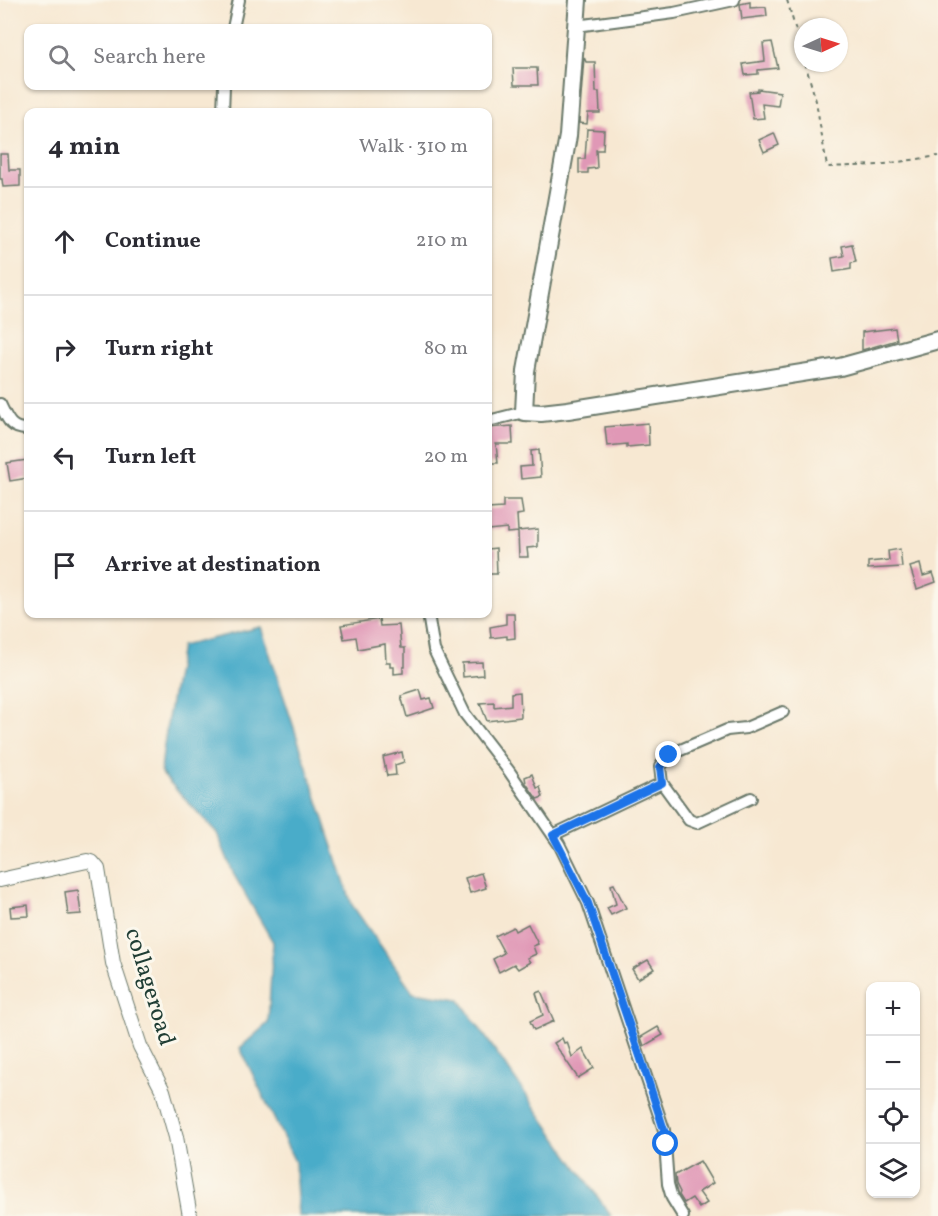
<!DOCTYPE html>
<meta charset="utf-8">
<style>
body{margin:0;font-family:Vollkorn,serif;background:#f7f7f7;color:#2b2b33}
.controls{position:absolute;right:18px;bottom:18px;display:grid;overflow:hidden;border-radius:12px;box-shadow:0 2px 4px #0004}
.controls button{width:54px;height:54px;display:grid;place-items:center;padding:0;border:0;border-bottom:2px solid #e1e1e2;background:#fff;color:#2b2b33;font:30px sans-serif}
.compass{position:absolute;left:794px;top:18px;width:54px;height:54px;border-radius:50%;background:#fff;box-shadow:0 2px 4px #0004;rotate:86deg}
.stop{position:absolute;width:18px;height:18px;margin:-14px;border:4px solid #1a73e8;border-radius:50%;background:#fff}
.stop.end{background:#1a73e8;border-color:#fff;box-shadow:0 2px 6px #0008}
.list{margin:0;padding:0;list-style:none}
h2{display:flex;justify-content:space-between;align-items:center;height:78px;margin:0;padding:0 24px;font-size:26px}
h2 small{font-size:20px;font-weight:400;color:#7c7c81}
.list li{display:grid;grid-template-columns:39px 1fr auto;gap:18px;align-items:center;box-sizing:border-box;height:108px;padding:0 24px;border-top:2px solid #e1e1e2}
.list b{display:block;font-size:22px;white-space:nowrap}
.list em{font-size:20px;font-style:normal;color:#7c7c81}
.icon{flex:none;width:33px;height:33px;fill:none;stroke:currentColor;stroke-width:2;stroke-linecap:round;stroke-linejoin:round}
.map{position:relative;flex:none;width:938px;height:1216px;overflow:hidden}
.search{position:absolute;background:#fff;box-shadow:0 2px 4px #0004;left:24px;top:24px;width:468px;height:66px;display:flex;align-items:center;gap:15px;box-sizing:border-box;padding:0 21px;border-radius:12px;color:#7c7c81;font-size:22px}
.panel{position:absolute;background:#fff;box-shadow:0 2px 4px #0004;left:24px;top:108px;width:468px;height:510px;border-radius:12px}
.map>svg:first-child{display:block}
.water{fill:#4aacc9;stroke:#34747e;stroke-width:1.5}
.building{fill:#e098b6}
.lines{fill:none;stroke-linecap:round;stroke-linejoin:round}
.minor-casing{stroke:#6b796b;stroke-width:14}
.tertiary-casing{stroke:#6b796b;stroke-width:16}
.secondary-casing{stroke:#6b796b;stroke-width:20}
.path{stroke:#6b796b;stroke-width:2;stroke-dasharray:4.5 4.5;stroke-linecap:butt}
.minor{stroke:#fff;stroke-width:10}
.tertiary{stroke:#fff;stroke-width:14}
.secondary{stroke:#fff;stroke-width:16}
.route{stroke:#1a73e8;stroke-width:8}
.labels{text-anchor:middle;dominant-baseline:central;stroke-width:6;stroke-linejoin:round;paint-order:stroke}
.street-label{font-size:24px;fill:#1f3d34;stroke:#fbf7ec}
</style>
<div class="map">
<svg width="938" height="1216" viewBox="0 0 938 1216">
<rect width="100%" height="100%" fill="#fbf7ec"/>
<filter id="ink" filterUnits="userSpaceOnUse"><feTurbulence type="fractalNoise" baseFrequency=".0167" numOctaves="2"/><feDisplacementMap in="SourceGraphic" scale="12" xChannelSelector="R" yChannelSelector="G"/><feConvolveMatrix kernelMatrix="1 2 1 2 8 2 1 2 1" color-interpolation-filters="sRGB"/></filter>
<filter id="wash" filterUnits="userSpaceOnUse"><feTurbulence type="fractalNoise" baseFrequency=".008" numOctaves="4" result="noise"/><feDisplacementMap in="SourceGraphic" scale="24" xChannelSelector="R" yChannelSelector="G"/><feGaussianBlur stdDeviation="1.35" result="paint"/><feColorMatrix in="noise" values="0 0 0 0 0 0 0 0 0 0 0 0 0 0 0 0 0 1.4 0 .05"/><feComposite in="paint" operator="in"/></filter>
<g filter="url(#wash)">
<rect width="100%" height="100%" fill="#f7e8d2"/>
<!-- water -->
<path class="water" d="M 261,627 L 352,905 L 413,992 L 459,999 L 611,1216 L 298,1216 L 295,1162 L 240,1048 L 268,1023 L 273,942 L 234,875 L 217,833 L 161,773 C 164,730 174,689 181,646 Z"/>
<g id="blocks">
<!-- building -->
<g class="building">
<path d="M 750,2 L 750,8 L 766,7 L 767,16 L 742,19 L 740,4 Z"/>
<path d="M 772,42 L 778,68 L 758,70 L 758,74 L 745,75 L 743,64 L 765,61 L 763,43 Z"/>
<path d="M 584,57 L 586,62 L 595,62 L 596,92 L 599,92 L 600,113 L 588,113 L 587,124 L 579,123 Z"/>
<path d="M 513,68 L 537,68 L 538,85 L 514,85 Z"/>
<path d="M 758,89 L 780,92 L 778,106 L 762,104 L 764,118 L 753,119 L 749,92 L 758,91 Z"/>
<path d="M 587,129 L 604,130 L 603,150 L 596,150 L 597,168 L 588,169 L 588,173 L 579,173 L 579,159 L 585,159 Z"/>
<path d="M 774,133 L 779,145 L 764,152 L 759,140 Z"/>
<path d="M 0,154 L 8,154 L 9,170 L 20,170 L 20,186 L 3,187 L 2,179 L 0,179 Z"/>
<path d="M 852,244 L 856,262 L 851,263 L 851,269 L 834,272 L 832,258 L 844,256 L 842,246 Z"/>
<path d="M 895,328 L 897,340 L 862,350 L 862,332 Z"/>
<path d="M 648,423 L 649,445 L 627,447 L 627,444 L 607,446 L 605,427 Z"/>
<path d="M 512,426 L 513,444 L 496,444 L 498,463 L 490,463 L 488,428 Z"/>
<path d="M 539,450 L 541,477 L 521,479 L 520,467 L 532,466 L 531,451 Z"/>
<path d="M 27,460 L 28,478 L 10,481 L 7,463 Z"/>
<path d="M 503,500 L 521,500 L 523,514 L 517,515 L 518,531 L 538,529 L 538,547 L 527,548 L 528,557 L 519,557 L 518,532 L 507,533 L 507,528 L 488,530 L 488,509 L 503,508 Z"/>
<path d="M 496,548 L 497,574 L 489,574 L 489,571 L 488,571 L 488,549 Z"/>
<path d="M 900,549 L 902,567 L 868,569 L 868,562 L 889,560 L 888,551 Z"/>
<path d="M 920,564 L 923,576 L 933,573 L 936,582 L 917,589 L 910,567 Z"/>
<path d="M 506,613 L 514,613 L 515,638 L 507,639 L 507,636 L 491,638 L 490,627 L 506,624 Z"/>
<path d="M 379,619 L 380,626 L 399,625 L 401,648 L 405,648 L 405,667 L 403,667 L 403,673 L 394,674 L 394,667 L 390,667 L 390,662 L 386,662 L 385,644 L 358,649 L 356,637 L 344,639 L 341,625 Z"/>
<path d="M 482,662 L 483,675 L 463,677 L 462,663 Z"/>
<path d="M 420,690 L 423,700 L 431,698 L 434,708 L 407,717 L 401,696 Z"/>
<path d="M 520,692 L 521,717 L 487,721 L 480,703 L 494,702 L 494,707 L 511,705 L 511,693 Z"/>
<path d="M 402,752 L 404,762 L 395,765 L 396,775 L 387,776 L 383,757 Z"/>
<path d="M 532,774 L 537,788 L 540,787 L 543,797 L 537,799 L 526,783 L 525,777 Z"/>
<path d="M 481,873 L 486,888 L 470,893 L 465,878 Z"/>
<path d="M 614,884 L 626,908 L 611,915 L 607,908 L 616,904 L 611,885 Z"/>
<path d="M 78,890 L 81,914 L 68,915 L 65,892 Z"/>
<path d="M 28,905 L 29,916 L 11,917 L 10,907 Z"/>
<path d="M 528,924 L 538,944 L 533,946 L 536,954 L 527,958 L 530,962 L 518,969 L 514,964 L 499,972 L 493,959 L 504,953 L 495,936 L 513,927 L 515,931 Z"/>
<path d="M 648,960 L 654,969 L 638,979 L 632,969 Z"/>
<path d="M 541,991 L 554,1021 L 534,1030 L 530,1021 L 543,1015 L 536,993 Z"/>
<path d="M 658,1027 L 663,1035 L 644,1046 L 641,1037 Z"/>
<path d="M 562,1038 L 564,1043 L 567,1042 L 572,1057 L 583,1049 L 594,1068 L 578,1078 L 554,1043 Z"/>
<path d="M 700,1161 L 713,1183 L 699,1192 L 707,1203 L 699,1208 L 692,1198 L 684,1203 L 679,1195 L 680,1192 L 676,1184 L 675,1175 Z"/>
</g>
</g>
</g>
<g filter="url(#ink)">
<use href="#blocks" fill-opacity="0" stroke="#6b796b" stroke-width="1.5"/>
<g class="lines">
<!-- minor casing -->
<g class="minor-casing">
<g id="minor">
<path d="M 576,26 L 674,13 L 734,0"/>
<path d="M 233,28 L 239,0"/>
<path d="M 223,112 L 224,86"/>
<path d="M 0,404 C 7,418 10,430 28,429"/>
<path d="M 488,421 L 524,412"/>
<path d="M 428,614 L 434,650 L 465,714 L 509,771 L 559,844 L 588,903 L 664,1130 L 668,1184 L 672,1198 L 683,1216"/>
<path d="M 662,783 L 660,767 L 669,755 L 727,730 L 746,728 L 783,712"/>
<path d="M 553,835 L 662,783 L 689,820 L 697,823 L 751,798"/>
</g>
</g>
<!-- tertiary casing -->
<g class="tertiary-casing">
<path id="tertiary" d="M 0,880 L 87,861 L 92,862 L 98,869 L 113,963 L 140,1046 L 163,1091 L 176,1137 L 190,1216"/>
</g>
<!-- secondary casing -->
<g class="secondary-casing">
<path id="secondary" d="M 578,0 L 568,136 L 526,371 L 524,412 L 541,413 L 568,410 L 840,367 L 938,340"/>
</g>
<!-- path -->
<g class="path">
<path d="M 787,0 L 803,55"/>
<path d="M 805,63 L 816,101 L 827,167 L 878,165 L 938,156"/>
</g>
<!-- minor -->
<use href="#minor" class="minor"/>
<!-- tertiary -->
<use href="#tertiary" class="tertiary"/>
<!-- secondary -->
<use href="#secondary" class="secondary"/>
</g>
</g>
<g class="lines" filter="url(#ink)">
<!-- route -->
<path class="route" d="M 666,1144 L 664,1130 L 646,1074 L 588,903 L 553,835 L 662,783 L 660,767 L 669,755"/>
</g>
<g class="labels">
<!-- street labels -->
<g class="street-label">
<text transform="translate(149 987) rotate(73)">collageroad</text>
</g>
</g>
</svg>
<div class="controls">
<button>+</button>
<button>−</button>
<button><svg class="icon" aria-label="locate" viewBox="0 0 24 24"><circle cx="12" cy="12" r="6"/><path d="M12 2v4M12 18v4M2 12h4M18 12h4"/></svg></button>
<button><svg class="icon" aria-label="layers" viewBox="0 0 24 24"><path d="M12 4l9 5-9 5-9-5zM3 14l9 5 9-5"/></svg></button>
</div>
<svg class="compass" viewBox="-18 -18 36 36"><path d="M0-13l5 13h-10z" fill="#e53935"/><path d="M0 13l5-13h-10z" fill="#7c7c81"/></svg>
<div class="stop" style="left:666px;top:1144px"></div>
<div class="stop end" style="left:669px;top:755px"></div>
<div class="search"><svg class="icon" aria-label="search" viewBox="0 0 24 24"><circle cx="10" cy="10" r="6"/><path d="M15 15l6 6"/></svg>Search here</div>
<section class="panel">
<h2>4 min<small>Walk · 310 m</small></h2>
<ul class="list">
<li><svg class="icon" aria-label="ahead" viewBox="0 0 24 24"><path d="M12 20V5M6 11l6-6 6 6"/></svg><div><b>Continue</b></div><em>210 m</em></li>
<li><svg class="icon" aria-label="right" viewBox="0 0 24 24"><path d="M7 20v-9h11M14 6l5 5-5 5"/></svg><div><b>Turn right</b></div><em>80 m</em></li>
<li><svg class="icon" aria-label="left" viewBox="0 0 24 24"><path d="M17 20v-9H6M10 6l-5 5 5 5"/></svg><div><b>Turn left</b></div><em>20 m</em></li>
<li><svg class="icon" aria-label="arrive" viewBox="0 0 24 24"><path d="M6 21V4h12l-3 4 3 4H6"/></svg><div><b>Arrive at destination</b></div></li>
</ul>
</section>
</div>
